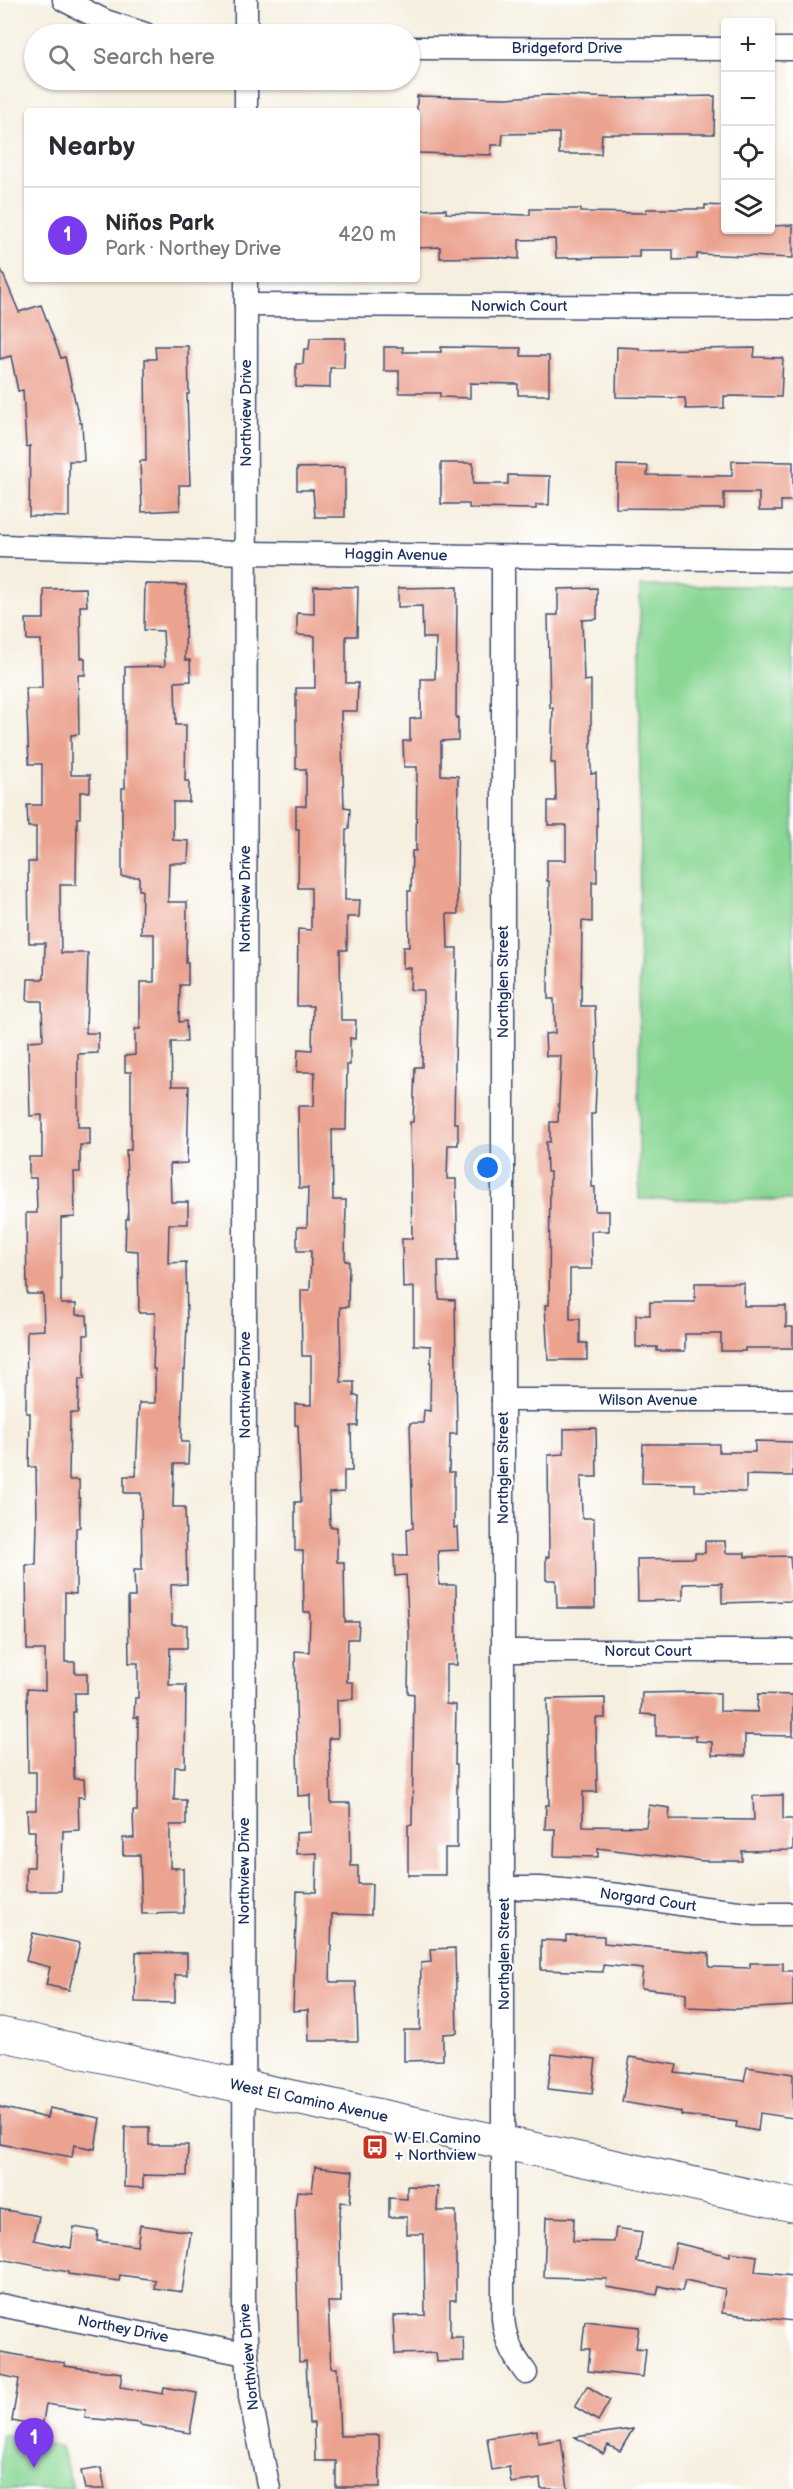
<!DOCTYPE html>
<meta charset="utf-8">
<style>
body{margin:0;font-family:"Balsamiq Sans",sans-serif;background:#f2f2f3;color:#2b2b33}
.controls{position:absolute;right:18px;top:18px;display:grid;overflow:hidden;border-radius:6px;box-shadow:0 2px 4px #0004}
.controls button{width:54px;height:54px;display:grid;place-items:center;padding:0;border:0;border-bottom:2px solid #e1e1e2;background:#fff;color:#2b2b33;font:30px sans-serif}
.you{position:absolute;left:488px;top:1168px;width:21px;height:21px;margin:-15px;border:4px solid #fff;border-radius:50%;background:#1a73e8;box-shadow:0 0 0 9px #1a73e833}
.badge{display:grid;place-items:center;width:39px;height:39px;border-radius:50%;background:#7c3aed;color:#fff;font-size:20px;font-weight:700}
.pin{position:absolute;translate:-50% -50px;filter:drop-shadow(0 2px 3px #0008)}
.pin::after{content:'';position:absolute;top:32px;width:21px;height:18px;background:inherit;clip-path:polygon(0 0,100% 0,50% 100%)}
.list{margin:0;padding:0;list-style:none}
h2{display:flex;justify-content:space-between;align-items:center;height:78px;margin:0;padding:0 24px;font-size:26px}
h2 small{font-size:20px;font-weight:400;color:#7c7c81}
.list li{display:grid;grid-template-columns:39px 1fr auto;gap:18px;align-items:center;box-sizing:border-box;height:96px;padding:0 24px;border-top:2px solid #e1e1e2}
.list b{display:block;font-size:22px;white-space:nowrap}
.list p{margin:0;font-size:20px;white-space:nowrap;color:#7c7c81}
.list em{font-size:20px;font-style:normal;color:#7c7c81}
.icon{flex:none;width:33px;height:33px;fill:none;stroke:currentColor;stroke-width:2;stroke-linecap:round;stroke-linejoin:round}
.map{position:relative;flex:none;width:793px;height:2489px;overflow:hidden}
.search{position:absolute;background:#fff;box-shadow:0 2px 4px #0004;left:24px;top:24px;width:396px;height:66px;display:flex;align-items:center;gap:15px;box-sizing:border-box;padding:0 21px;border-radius:33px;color:#7c7c81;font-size:22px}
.panel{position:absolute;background:#fff;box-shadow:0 2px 4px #0004;left:24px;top:108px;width:396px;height:174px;border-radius:6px}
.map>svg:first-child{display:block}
.green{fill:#8ad794;stroke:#528379;stroke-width:1.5}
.building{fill:#eba28f}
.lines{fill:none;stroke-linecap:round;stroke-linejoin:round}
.street-casing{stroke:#3c4c71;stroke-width:25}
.secondary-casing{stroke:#3c4c71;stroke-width:35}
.street{stroke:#fff;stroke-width:22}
.secondary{stroke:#fff;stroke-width:33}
.labels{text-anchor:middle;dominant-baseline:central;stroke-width:4.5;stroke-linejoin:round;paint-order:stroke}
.street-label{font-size:15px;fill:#1b2f5e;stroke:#fff}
.poi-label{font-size:15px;fill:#1b2f5e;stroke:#fff;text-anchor:start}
</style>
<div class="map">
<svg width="793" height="2489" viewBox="0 0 793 2489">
<rect width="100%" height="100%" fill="#fff"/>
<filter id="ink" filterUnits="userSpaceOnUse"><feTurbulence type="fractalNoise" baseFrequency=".0167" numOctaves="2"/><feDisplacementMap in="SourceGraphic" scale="12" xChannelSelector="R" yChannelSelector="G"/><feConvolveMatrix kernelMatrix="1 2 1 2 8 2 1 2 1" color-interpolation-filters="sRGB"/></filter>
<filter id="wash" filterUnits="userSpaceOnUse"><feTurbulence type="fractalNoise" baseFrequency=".008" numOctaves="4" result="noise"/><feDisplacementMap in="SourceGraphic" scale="24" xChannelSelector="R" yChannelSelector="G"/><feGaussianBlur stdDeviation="1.35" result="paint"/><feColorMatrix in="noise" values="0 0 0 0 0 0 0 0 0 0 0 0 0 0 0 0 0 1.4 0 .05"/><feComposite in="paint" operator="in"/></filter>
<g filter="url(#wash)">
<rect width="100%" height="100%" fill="#f6efdf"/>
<!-- green -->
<g class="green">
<path d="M 640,586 L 793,586 L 793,1200 L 639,1199 Z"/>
<path d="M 0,2434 L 61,2447 L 73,2489 L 0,2489 Z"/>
</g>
<g id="blocks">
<!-- building -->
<g class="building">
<path d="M 548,95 L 616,98 L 715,96 L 714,134 L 602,134 L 601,154 L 559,154 L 559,133 L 503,134 L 502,145 L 491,145 L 491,155 L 417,153 L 417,96 L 506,98 Z"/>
<path d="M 705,205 L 726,206 L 726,230 L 771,230 L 771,226 L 793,225 L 793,258 L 697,254 L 697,259 L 673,260 L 673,250 L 639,250 L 639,257 L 556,258 L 555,239 L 519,240 L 519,259 L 494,257 L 440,258 L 440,247 L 417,248 L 417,210 L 446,209 L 446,213 L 530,215 L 530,209 L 581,209 L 581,212 L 646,213 L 646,209 L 705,209 Z"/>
<path d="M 0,267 L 19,312 L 41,305 L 61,358 L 65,357 L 80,423 L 82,423 L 84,461 L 69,461 L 69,517 L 29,516 L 30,446 L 26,447 L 23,390 L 18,391 L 11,356 L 0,359 Z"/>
<path d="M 310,338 L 345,338 L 344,368 L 330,368 L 330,388 L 296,387 L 296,364 L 303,364 L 304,349 L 309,349 Z"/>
<path d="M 155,346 L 188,346 L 189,394 L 187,394 L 190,485 L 179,485 L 180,510 L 142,512 L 140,461 L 146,461 L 145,359 L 156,359 Z"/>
<path d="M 384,347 L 403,347 L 403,352 L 441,352 L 441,347 L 521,348 L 521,356 L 549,356 L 549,395 L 518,395 L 518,384 L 470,383 L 470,398 L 440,397 L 440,393 L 399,393 L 399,371 L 384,371 Z"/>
<path d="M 617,347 L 639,348 L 639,350 L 755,348 L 754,357 L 783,358 L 781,397 L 724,396 L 724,408 L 686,409 L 685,398 L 616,397 Z"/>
<path d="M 732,461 L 793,462 L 793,501 L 781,501 L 781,511 L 759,511 L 759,493 L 724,493 L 724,509 L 616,508 L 617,465 L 648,466 L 647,475 L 732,476 Z"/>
<path d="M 441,463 L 473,463 L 473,484 L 508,484 L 508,475 L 550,476 L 549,505 L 536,505 L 536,509 L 469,508 L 469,504 L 441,504 Z"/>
<path d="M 345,467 L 345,517 L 315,517 L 313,490 L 297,490 L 297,468 Z"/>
<path d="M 145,584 L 186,585 L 185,660 L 190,660 L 191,681 L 175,682 L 176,725 L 186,725 L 185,781 L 189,781 L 189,802 L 173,802 L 173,840 L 189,841 L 188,863 L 169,863 L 168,902 L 187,902 L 186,963 L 188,963 L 188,985 L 180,985 L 179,1022 L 186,1021 L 187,1042 L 171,1042 L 172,1086 L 189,1086 L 187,1163 L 170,1164 L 171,1202 L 188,1202 L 188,1224 L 169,1224 L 168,1263 L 186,1262 L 187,1324 L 185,1370 L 183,1370 L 181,1442 L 189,1442 L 188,1464 L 174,1464 L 173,1507 L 185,1507 L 187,1584 L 171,1585 L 172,1625 L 187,1625 L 187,1648 L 170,1648 L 169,1685 L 186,1685 L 185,1767 L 175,1767 L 174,1800 L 186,1800 L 186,1825 L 170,1825 L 170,1868 L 183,1868 L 184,1913 L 142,1914 L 140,1855 L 123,1855 L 123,1838 L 134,1838 L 133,1811 L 137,1811 L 138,1717 L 134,1717 L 135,1698 L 138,1698 L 138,1663 L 129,1663 L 128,1597 L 135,1597 L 134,1570 L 142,1570 L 141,1493 L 124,1493 L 124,1476 L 136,1476 L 139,1403 L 155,1403 L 155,1369 L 153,1369 L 155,1313 L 139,1313 L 138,1251 L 125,1250 L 126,1219 L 128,1219 L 126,1150 L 131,1150 L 131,1072 L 125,1072 L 125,1056 L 135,1055 L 135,1029 L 140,1029 L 140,982 L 154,982 L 154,934 L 141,934 L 142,890 L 139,890 L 139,877 L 122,877 L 122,788 L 125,788 L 125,667 L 165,666 L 163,631 L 144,630 Z"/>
<path d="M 314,586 L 358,587 L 357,636 L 346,636 L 346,683 L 358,683 L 357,711 L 341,711 L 344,807 L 350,808 L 349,829 L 346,829 L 345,900 L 360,900 L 359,917 L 347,917 L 347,950 L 340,950 L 341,1020 L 356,1020 L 355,1039 L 350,1038 L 350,1065 L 347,1065 L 346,1130 L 332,1130 L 333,1200 L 346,1200 L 345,1261 L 349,1261 L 348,1307 L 340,1307 L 341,1382 L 354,1382 L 354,1396 L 359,1396 L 358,1426 L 351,1426 L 352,1471 L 344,1471 L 344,1492 L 329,1493 L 330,1527 L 337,1527 L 337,1562 L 344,1562 L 345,1622 L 359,1622 L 358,1639 L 348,1639 L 347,1682 L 353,1682 L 353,1699 L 337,1700 L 338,1738 L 329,1738 L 331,1803 L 350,1803 L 351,1866 L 358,1866 L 358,1884 L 372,1884 L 371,1915 L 332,1914 L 330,1982 L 356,1982 L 358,2041 L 309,2041 L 308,2010 L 293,2011 L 297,1891 L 316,1892 L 317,1853 L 296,1854 L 296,1833 L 311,1832 L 310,1795 L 298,1796 L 295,1651 L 309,1652 L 310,1612 L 304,1612 L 303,1551 L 295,1551 L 295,1502 L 301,1502 L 298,1425 L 295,1425 L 295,1404 L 311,1405 L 311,1356 L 302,1356 L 301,1290 L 310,1290 L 311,1251 L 297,1251 L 297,1227 L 307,1227 L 308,1188 L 299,1188 L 298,1106 L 314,1106 L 315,1072 L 297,1072 L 298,1049 L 312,1050 L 313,1006 L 297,1006 L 298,929 L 311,930 L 311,888 L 298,888 L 299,829 L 296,829 L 296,806 L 306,806 L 306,769 L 296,769 L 296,688 L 315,688 L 315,636 L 297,635 L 297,613 L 314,614 Z"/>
<path d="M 457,587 L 456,718 L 458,717 L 458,740 L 441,741 L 441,775 L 458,776 L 457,890 L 458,914 L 447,914 L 448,948 L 457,948 L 454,1123 L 458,1123 L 458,1145 L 448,1145 L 447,1179 L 456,1179 L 458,1261 L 438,1261 L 439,1299 L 455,1300 L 457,1434 L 450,1434 L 449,1472 L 454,1472 L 454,1528 L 457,1527 L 458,1550 L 438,1551 L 439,1585 L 456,1585 L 457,1665 L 446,1665 L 446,1704 L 456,1705 L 455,1764 L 457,1764 L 457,1848 L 445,1848 L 445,1875 L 408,1875 L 408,1825 L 412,1825 L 414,1694 L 408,1693 L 409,1635 L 406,1575 L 395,1576 L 394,1555 L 408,1555 L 407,1529 L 413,1528 L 410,1423 L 423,1423 L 424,1410 L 430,1411 L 431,1346 L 414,1345 L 414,1287 L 403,1288 L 402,1239 L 412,1239 L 410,1122 L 413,1122 L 415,1067 L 422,1067 L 423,990 L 410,990 L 411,968 L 403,968 L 403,947 L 409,947 L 408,891 L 411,891 L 412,851 L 416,851 L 417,767 L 404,767 L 403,741 L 410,741 L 410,719 L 421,718 L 421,679 L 435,679 L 436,638 L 423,638 L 422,606 L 398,607 L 398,588 Z"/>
<path d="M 86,588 L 87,606 L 80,606 L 81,658 L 85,658 L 85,675 L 78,675 L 79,734 L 71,735 L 71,775 L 90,775 L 90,792 L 80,792 L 80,818 L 77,818 L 76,885 L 60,885 L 61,953 L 88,953 L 86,1033 L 98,1033 L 98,1053 L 78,1054 L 78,1127 L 90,1127 L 90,1145 L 80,1145 L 80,1172 L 74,1172 L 75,1217 L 61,1218 L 61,1304 L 76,1304 L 76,1315 L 87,1315 L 88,1335 L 84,1335 L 84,1379 L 79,1379 L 78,1413 L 70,1413 L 69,1480 L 79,1480 L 80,1527 L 76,1528 L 76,1594 L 65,1593 L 65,1662 L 75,1662 L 75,1673 L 87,1673 L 87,1693 L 75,1693 L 75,1712 L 73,1712 L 74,1779 L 84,1779 L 85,1797 L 78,1797 L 79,1830 L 63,1831 L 61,1891 L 26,1891 L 26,1867 L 34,1867 L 35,1831 L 28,1831 L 27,1810 L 36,1810 L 36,1772 L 28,1772 L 27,1689 L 45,1690 L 45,1650 L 27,1650 L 26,1565 L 36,1565 L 37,1521 L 36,1467 L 29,1467 L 30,1413 L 26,1413 L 27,1331 L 44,1330 L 43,1294 L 27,1294 L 26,1213 L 37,1213 L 36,1178 L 29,1178 L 29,1157 L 42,1157 L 42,1115 L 30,1116 L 28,1041 L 43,1040 L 42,1001 L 27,1001 L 28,979 L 44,979 L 45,943 L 29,943 L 28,862 L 36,862 L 36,827 L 28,827 L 27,805 L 42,805 L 42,764 L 29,764 L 26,688 L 42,688 L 41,640 L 27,640 L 26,619 L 44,619 L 44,589 Z"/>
<path d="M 597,588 L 597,619 L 582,620 L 584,681 L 591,680 L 591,774 L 596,773 L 597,827 L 597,882 L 592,882 L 592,922 L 582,921 L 581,1006 L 595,1006 L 597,1065 L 595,1114 L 591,1114 L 592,1187 L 595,1187 L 595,1211 L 609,1211 L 609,1231 L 591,1231 L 592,1269 L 570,1269 L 570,1319 L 580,1319 L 580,1343 L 587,1343 L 587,1360 L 548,1360 L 545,1305 L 549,1305 L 550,1172 L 547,1172 L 546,1142 L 550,1142 L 550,1122 L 558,1122 L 561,1056 L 546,1056 L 545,1034 L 555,1033 L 554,999 L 548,999 L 549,881 L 547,881 L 547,860 L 566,860 L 566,825 L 548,825 L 548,801 L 556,801 L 555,763 L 551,763 L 553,708 L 550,708 L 548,615 L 558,615 L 558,589 Z"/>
<path d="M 695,1283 L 744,1283 L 744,1306 L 786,1306 L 786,1327 L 793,1327 L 793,1348 L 745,1348 L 745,1351 L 721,1351 L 721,1334 L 685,1334 L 685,1351 L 657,1351 L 657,1347 L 636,1347 L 636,1315 L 650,1315 L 650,1302 L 695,1302 Z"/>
<path d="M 596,1428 L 597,1477 L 581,1477 L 582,1518 L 594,1518 L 595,1608 L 557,1608 L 556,1580 L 546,1580 L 546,1557 L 549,1557 L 548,1455 L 564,1454 L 564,1429 Z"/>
<path d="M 755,1441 L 793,1442 L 793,1476 L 746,1475 L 746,1492 L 695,1491 L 695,1484 L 642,1483 L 643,1444 L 719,1444 L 719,1452 L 755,1452 Z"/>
<path d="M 705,1541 L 725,1541 L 726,1553 L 745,1553 L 745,1557 L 790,1556 L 793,1601 L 722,1603 L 722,1583 L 683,1584 L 683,1600 L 638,1601 L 637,1559 L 695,1558 L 695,1553 L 705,1553 Z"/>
<path d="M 697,1692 L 720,1693 L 720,1711 L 757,1712 L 758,1694 L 793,1695 L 793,1736 L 745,1735 L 745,1756 L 712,1755 L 712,1742 L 696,1741 L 696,1736 L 656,1736 L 656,1715 L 641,1714 L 642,1693 Z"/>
<path d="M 605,1698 L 605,1718 L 596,1718 L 597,1792 L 583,1792 L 583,1826 L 646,1827 L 649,1805 L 670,1808 L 669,1819 L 754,1820 L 753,1796 L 783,1795 L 783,1819 L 793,1819 L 793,1850 L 742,1851 L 742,1861 L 703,1861 L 598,1848 L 598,1857 L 554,1856 L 555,1829 L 545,1829 L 546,1805 L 549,1805 L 547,1699 Z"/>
<path d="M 33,1933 L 80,1943 L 69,1990 L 46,1985 L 50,1967 L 26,1961 Z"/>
<path d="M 566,1935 L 604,1936 L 604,1943 L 709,1953 L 709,1967 L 750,1968 L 750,1963 L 783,1963 L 783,1971 L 793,1971 L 793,2006 L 737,2009 L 686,2007 L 686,1993 L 641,1988 L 643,1969 L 603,1965 L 603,1972 L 541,1970 L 541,1940 L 566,1941 Z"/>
<path d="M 455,1948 L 457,2033 L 443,2034 L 443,2060 L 404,2061 L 404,2030 L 420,2030 L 421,1963 L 431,1962 L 430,1949 Z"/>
<path d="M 136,1952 L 187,1953 L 187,1975 L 175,1975 L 175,2003 L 135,2002 Z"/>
<path d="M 552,2054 L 596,2059 L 592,2094 L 548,2089 Z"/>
<path d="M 630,2057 L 677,2065 L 675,2073 L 744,2081 L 747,2067 L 793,2074 L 793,2118 L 760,2113 L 758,2131 L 736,2127 L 737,2122 L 681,2115 L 681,2112 L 622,2102 Z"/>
<path d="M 0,2107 L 47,2118 L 49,2108 L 100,2118 L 95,2149 L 74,2145 L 72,2157 L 0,2144 Z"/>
<path d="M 125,2127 L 149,2127 L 149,2145 L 188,2145 L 187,2176 L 143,2175 L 143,2188 L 124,2187 Z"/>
<path d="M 315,2167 L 353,2171 L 350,2203 L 341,2202 L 339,2223 L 341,2302 L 328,2302 L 331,2368 L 337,2368 L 340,2436 L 379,2435 L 380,2487 L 336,2487 L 336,2461 L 315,2461 L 314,2423 L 309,2423 L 306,2361 L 299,2362 L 295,2208 L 297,2191 L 312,2192 Z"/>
<path d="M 407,2186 L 438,2187 L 437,2211 L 456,2211 L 456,2300 L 450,2300 L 450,2337 L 463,2337 L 464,2361 L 437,2362 L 436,2353 L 395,2354 L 393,2316 L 425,2315 L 424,2234 L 407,2234 L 407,2217 L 389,2217 L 389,2198 L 407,2199 Z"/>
<path d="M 0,2209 L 39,2216 L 34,2240 L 71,2248 L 74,2227 L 98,2231 L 97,2241 L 137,2246 L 140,2225 L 191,2232 L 182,2292 L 154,2288 L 155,2280 L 120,2275 L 119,2281 L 68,2274 L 68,2272 L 0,2259 Z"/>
<path d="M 546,2217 L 574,2218 L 573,2241 L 614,2242 L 616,2228 L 642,2232 L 637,2262 L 671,2267 L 676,2243 L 730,2256 L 730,2252 L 757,2256 L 755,2272 L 793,2276 L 793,2321 L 722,2313 L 725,2289 L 685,2280 L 682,2291 L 659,2286 L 657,2295 L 606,2287 L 607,2279 L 544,2277 Z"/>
<path d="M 585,2321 L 639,2327 L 636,2348 L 646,2349 L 643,2377 L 588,2371 L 590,2349 L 582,2349 Z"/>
<path d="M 0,2352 L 65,2363 L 64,2366 L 122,2373 L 120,2387 L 163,2394 L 164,2387 L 197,2393 L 190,2433 L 140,2425 L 140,2423 L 85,2418 L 86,2410 L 46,2404 L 42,2427 L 12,2421 L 19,2379 L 0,2375 Z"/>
<path d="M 587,2386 L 610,2400 L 598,2421 L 575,2407 Z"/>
<path d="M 633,2429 L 620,2451 L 608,2445 L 603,2454 L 575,2437 Z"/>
<path d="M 537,2430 L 538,2443 L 561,2439 L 568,2489 L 541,2489 L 540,2479 L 511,2483 L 509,2467 L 492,2470 L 487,2438 Z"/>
<path d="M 101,2468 L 105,2489 L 85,2489 L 81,2471 Z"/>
</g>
</g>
</g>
<g filter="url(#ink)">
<use href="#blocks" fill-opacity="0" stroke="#3c4c71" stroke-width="1.5"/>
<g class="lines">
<!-- street casing -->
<g class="street-casing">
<g id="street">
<path d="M 64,0 L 105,21 L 145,34"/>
<path d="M 246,34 L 246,0"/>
<path d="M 410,48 L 726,49"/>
<path d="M 770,49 L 793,49"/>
<path d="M 246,80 L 246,111"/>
<path d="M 246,279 L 244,2310 L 250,2397 L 269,2489"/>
<path d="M 246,305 L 793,307"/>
<path d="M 0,546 L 246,553 L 793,560"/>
<path d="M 503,557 L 503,2318 C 505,2340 513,2356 526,2373"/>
<path d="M 503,1400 L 793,1400"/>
<path d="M 503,1651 L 793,1651"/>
<path d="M 504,1888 L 540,1888 L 620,1895 L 705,1908 L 756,1914 L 793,1914"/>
<path d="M 0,2305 L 245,2354"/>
</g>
</g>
<!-- secondary casing -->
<g class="secondary-casing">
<path id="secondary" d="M 0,2034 L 793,2205"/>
</g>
<!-- street -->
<use href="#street" class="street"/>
<!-- secondary -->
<use href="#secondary" class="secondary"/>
</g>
</g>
<!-- icons -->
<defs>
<g id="bus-square" transform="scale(1.35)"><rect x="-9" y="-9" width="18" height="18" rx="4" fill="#c8321e" stroke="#fff"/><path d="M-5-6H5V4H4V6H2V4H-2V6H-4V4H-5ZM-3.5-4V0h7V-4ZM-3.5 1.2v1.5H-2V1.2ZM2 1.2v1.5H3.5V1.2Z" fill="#fff"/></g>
</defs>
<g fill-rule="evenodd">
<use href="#bus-square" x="375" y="2147"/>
</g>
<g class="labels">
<!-- street labels -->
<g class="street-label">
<text x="567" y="48">Bridgeford Drive</text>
<text x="519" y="306">Norwich Court</text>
<text transform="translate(246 413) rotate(-90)">Northview Drive</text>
<text transform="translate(396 555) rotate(1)">Haggin Avenue</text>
<text transform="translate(245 899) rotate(-90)">Northview Drive</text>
<text transform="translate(503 982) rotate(-90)">Northglen Street</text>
<text transform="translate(245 1385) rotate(-90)">Northview Drive</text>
<text x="648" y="1400">Wilson Avenue</text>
<text transform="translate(503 1468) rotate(-90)">Northglen Street</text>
<text x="648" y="1651">Norcut Court</text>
<text transform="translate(244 1871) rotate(-90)">Northview Drive</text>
<text transform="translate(648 1900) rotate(8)">Norgard Court</text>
<text transform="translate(504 1954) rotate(-90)">Northglen Street</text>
<text transform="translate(309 2101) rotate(12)">West El Camino Avenue</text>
<text transform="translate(123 2329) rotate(11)">Northey Drive</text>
<text transform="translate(249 2357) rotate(-95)">Northview Drive</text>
</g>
<!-- poi labels -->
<g class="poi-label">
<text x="394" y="2138">W El Camino<tspan x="394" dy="17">+ Northview</tspan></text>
</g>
</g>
</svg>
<div class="controls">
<button>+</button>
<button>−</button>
<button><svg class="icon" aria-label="locate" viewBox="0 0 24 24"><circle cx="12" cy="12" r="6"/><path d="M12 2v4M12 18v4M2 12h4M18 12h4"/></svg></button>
<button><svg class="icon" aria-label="layers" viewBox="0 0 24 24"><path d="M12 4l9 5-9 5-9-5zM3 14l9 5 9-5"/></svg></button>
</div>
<div class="you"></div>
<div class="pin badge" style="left:34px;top:2468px">1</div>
<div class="search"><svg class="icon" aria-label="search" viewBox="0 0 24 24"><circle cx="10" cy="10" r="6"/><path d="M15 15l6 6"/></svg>Search here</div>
<section class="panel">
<h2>Nearby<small></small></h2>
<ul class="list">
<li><span class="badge">1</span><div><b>Niños Park</b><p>Park · Northey Drive</p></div><em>420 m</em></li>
</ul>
</section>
</div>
